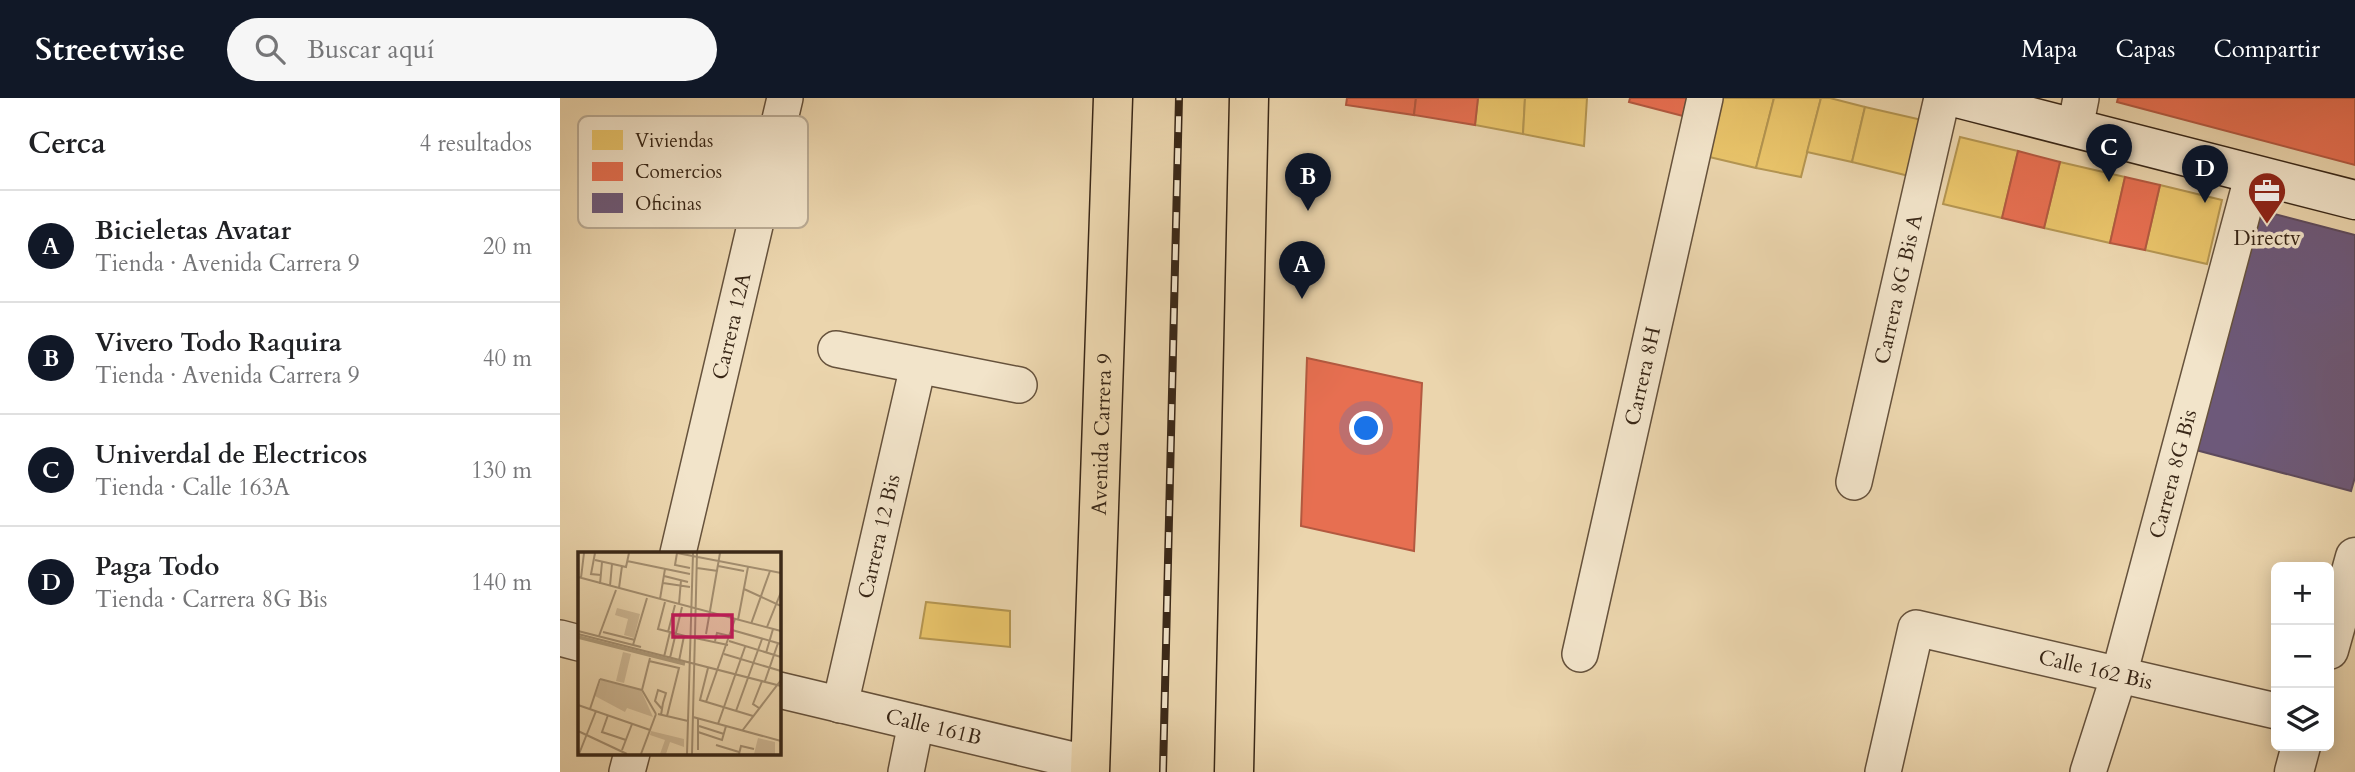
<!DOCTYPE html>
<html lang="es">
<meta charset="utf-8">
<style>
body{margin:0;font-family:Cardo,serif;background:#f6f6f6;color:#202124}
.controls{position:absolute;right:21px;bottom:21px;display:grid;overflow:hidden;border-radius:10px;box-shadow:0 4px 18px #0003}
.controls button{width:63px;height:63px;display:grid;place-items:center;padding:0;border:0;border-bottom:2px solid #e0e0e0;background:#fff;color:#202124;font:35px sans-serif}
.you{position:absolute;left:807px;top:331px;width:24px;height:24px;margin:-18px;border:5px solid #fff;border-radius:50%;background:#1a73e8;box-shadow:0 0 0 10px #1a73e833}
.badge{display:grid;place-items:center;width:46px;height:46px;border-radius:50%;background:#111827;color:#fff;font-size:23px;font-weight:700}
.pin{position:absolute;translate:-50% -58px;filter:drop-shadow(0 2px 4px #0008)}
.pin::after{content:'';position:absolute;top:37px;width:24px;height:21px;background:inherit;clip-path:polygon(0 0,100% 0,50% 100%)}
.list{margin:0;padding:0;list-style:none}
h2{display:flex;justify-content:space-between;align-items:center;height:91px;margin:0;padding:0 28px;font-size:30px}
h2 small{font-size:23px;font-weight:400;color:#757577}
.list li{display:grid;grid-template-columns:46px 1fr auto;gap:21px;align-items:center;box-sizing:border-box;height:112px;padding:0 28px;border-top:2px solid #e0e0e0}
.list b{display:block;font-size:26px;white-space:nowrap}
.list p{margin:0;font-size:23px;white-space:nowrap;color:#757577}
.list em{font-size:23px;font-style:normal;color:#757577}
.icon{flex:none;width:38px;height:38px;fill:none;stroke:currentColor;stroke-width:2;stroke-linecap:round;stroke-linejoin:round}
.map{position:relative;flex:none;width:1795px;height:674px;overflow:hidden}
header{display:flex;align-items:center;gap:42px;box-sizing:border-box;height:98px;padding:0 35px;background:#111827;color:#fff}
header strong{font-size:33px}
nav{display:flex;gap:38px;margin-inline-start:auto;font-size:24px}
.search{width:490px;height:63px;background:#f6f6f6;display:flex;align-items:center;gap:18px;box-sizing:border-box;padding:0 24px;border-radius:38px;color:#757577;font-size:26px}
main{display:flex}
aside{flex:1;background:#fff}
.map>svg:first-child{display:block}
.homes{fill:#e9c46a;stroke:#b49551;stroke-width:2}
.shops{fill:#e76f51;stroke:#b35940;stroke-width:2}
.offices{fill:#6d597a;stroke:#5d4a5c;stroke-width:2}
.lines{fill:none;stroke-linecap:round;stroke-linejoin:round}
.minor-casing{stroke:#66523c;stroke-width:38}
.tertiary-casing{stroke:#66523c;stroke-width:41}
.secondary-casing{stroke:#392717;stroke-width:41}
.primary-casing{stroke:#392717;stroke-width:41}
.minor{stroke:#f2e4ca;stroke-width:35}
.tertiary{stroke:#f2e4ca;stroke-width:38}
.secondary{stroke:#f2e4ca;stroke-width:38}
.primary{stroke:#ebd5ad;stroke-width:38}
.rail-casing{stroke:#392717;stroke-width:8}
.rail{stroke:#f2e4ca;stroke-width:5;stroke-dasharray:16;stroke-linecap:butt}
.labels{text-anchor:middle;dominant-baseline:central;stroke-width:7;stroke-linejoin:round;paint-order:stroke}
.poi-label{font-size:21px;fill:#392717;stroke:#f2e4ca}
.street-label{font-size:21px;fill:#392717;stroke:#f2e4ca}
.inset-river{fill:none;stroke:#ae9a7a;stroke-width:3.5}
.inset-road{fill:none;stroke:#a48f71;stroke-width:2}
.view{fill:#c2185b;fill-opacity:0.15;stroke:#c2185b;stroke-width:3.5}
.inset-edge{fill:none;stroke:#392717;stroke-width:3.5}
.key{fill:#f2e4ca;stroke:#baab94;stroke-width:2}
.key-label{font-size:19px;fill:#392717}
</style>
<header>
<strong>Streetwise</strong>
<div class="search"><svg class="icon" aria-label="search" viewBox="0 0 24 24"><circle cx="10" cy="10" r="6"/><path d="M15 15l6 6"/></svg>Buscar aquí</div>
<nav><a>Mapa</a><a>Capas</a><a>Compartir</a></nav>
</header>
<main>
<aside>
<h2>Cerca<small>4 resultados</small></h2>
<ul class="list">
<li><span class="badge">A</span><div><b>Bicieletas Avatar</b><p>Tienda · Avenida Carrera 9</p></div><em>20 m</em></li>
<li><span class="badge">B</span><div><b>Vivero Todo Raquira</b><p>Tienda · Avenida Carrera 9</p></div><em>40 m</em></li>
<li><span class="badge">C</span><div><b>Univerdal de Electricos</b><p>Tienda · Calle 163A</p></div><em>130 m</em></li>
<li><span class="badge">D</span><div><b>Paga Todo</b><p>Tienda · Carrera 8G Bis</p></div><em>140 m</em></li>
</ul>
</aside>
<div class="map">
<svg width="1795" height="674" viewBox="0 0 1795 674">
<rect width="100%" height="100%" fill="#ebd5ad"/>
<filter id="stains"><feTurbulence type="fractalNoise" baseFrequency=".00286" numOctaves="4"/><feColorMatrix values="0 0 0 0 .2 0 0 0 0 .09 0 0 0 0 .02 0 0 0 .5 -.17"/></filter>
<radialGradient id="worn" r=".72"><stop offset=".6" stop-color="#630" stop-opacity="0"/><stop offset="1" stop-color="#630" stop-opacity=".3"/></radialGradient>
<!-- homes -->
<g class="homes">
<path d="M 918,0 L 965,0 L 963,36 L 915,27 Z"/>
<path d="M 965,0 L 1027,0 L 1024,48 L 963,36 Z"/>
<path d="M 1160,0 L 1214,0 L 1196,70 L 1145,58 Z"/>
<path d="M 1214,0 L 1261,0 L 1241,79 L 1196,70 Z"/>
<path d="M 1261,0 L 1270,0 L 1305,9 L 1292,64 L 1247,54 Z"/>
<path d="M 1305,9 L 1362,22 L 1349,78 L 1292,64 Z"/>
<path d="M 1400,39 L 1458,53 L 1442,120 L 1383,106 Z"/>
<path d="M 1500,64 L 1565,79 L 1550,145 L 1484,130 Z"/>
<path d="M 1600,87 L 1662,102 L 1647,166 L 1585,152 Z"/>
<path d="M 366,504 L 450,513 L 450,549 L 360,540 Z"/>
</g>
<!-- shops -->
<g class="shops">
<path d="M 787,0 L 856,0 L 854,17 L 786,7 Z"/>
<path d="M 856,0 L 918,0 L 915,27 L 854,17 Z"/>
<path d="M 1070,0 L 1127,0 L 1123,18 L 1069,4 Z"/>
<path d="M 1558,0 L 1795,0 L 1795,67 L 1557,4 Z"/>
<path d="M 1458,53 L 1500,64 L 1484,130 L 1442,120 Z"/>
<path d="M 1565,79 L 1600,87 L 1585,152 L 1550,145 Z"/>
<path d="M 747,260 L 862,285 L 854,453 L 741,428 Z"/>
</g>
<!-- offices -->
<path class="offices" d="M 1695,111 L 1795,137 L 1795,379 L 1791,393 L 1632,351 Z"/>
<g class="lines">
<!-- minor casing -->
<g class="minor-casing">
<g id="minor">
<path d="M 1515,30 L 1521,0"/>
<path d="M 276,251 L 459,287"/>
<path id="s1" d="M 1294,384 L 1382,0"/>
<path id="s2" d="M 118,455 L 225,0"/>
<path d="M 0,540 L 19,545"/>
<path id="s3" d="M 1020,556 L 1145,0"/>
<path id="s4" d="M 219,592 L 530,666"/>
<path id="s5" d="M 280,607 L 358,268"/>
<path d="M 67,674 L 72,655"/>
<path d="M 346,674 L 356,625"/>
<path id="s6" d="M 1323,674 L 1356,530 L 1716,613"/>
<path id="s7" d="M 1528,674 L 1559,577 L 1693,76"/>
</g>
</g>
<!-- tertiary casing -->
<g class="tertiary-casing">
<g id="tertiary">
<path d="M 1769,552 L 1795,459"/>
<path d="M 1734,674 L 1741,648"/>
</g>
</g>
<!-- secondary casing -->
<g class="secondary-casing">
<path id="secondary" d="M 1397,0 L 1795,102"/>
</g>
<!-- primary casing -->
<g class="primary-casing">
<g id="primary">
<path id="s8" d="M 530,674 L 553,0"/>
<path d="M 674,674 L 689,0"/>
</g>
</g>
<!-- minor -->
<use href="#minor" class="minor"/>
<!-- tertiary -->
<use href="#tertiary" class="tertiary"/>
<!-- secondary -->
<use href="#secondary" class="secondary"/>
<!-- primary -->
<use href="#primary" class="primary"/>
<!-- rail casing -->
<g class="rail-casing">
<path id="rail" d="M 603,674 L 619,0"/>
</g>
<!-- rail -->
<use href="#rail" class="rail"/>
</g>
<!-- icons -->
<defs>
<g id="office-pin" transform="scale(2.0125)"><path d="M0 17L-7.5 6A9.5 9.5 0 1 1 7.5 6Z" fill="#8f2418" stroke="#f2e4ca"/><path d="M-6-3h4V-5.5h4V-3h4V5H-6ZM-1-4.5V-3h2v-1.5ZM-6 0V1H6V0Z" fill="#fff"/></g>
</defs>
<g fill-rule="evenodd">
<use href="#office-pin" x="1707" y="93"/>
</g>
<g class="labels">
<!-- poi labels -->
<g class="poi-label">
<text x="1707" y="140">Directv</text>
</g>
<!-- street labels -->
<g class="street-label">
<text stroke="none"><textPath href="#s1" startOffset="198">Carrera 8G Bis A</textPath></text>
<text stroke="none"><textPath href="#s2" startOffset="233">Carrera 12A</textPath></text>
<text stroke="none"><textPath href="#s3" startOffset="285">Carrera 8H</textPath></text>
<text stroke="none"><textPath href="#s8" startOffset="338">Avenida Carrera 9</textPath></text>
<text stroke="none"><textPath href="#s7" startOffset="310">Carrera 8G Bis</textPath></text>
<text stroke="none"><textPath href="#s5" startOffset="173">Carrera 12 Bis</textPath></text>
<text stroke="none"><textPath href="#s6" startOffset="332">Calle 162 Bis</textPath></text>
<text stroke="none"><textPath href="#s4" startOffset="159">Calle 161B</textPath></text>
</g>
</g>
<!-- overview -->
<g transform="translate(18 454)">
<rect width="203" height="203" fill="#ebd5ad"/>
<path d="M 39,56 L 62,62 L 56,86 L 46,83 L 50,67 L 37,63 ZM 45,100 L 53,102 L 46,131 L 38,129 ZM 23,128 L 63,138 L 75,165 L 49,156 L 47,160 L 17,144 ZM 73,179 L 106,187 L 106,195 L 92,190 L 88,202 L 82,202 L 87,188 L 72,183 ZM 180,186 L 197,190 L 197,202 L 176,202 Z" fill="#cdb794"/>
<path class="inset-river" d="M 0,85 L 107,112"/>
<path class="inset-road" d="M 17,1 L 13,22 L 23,23M 99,1 L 203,21M 99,1 L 97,13 L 112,16M 17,8 L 48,15 L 51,1M 49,9 L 112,22M 140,14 L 166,19M 119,16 L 140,19M 86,24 L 110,30M 0,25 L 203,79M 3,26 L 6,1M 85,31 L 112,35M 22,32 L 24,10M 32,34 L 34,12M 41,36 L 44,14M 166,37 L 203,54M 82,47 L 87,17M 87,50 L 80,77 L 111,85M 101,52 L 103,28M 160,68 L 170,15M 173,72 L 192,19M 189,75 L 203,40M 154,78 L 203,92M 0,79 L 63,95M 25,80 L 57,88M 90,80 L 97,53M 0,82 L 203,134M 128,82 L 142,1M 21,84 L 38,38M 117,86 L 150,93M 137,89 L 139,81 L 152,84M 151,89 L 203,105M 55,93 L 69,46M 188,101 L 195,77M 146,102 L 203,119M 86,105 L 92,80M 92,106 L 104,55M 71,109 L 101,116 L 89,164M 101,109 L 106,84M 130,116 L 122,148 L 175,164M 22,127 L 64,138M 187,129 L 200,91M 64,138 L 72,106M 64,138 L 78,162M 128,150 L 157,67M 0,153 L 72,178M 181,156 L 175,152 L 184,129M 12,157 L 22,127M 158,159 L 184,87M 80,162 L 110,169M 30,163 L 24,180 L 48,188M 83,163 L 85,151 L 88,141 L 80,138 L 77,149 L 84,157M 115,165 L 203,189M 140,172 L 167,95M 121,174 L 146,182M 0,179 L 49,202M 164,179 L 203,128M 120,180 L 144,188 L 148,174M 138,193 L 161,200M 44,198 L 54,172M 120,198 L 120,166M 1,202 L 18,159M 63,202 L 78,162M 109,202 L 115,1M 114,202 L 119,1M 161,202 L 163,194 L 176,197"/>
<path class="view" d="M 95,63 L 154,63 L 154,85 L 95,85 Z"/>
<rect width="203" height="203" class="inset-edge"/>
</g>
<!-- legend -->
<rect x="18" y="18" width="230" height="112" rx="10" class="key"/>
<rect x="32" y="32" width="31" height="20" fill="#e9c46a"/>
<rect x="32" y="64" width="31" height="19" fill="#e76f51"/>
<rect x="32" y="95" width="31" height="20" fill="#6d597a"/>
<g class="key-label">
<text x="75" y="49">Viviendas</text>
<text x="75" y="80">Comercios</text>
<text x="75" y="112">Oficinas</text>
</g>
<rect width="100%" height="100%" filter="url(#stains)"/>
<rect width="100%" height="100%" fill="url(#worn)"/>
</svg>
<div class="controls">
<button>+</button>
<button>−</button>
<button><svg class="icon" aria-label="layers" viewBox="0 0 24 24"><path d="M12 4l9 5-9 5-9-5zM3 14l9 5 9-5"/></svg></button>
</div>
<div class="you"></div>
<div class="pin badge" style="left:742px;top:201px">A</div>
<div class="pin badge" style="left:748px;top:113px">B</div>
<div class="pin badge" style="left:1549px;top:84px">C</div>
<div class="pin badge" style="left:1645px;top:105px">D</div>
</div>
</main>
